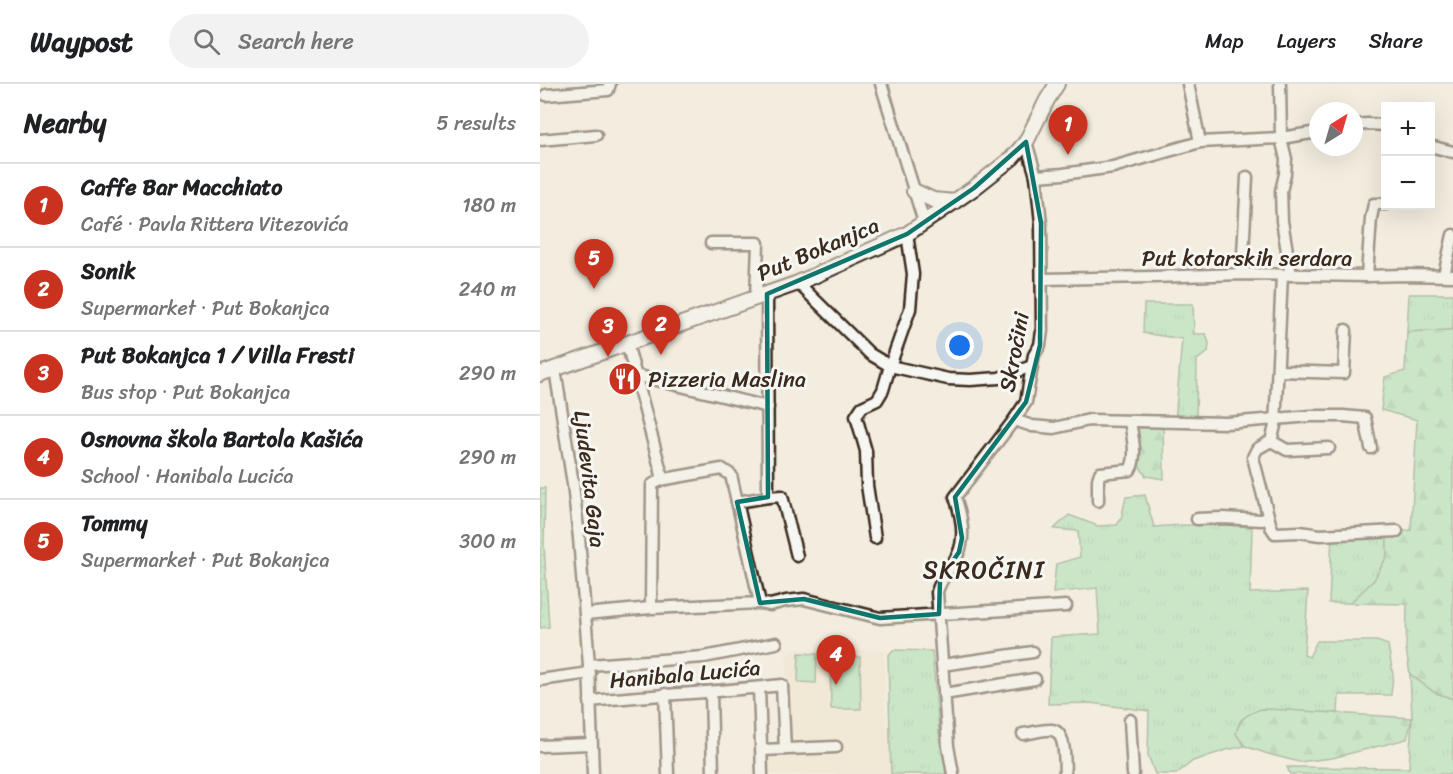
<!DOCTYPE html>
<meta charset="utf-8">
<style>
body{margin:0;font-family:Sriracha,sans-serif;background:#f2f2f2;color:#202124}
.controls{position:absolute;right:18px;top:18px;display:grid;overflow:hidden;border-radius:0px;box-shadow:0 6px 24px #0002}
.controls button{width:54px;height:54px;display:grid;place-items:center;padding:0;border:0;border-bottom:2px solid #e0e0e0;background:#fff;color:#202124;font:30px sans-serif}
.compass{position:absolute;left:769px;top:18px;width:54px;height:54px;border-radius:50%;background:#fff;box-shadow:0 6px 24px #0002;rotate:37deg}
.you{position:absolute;left:420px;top:262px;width:21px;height:21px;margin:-15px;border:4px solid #fff;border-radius:50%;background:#1a73e8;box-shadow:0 0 0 9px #1a73e833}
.badge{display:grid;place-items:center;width:39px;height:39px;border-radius:50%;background:#c8321e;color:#fff;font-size:20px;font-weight:700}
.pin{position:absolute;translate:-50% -50px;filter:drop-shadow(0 2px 3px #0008)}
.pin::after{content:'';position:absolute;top:32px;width:21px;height:18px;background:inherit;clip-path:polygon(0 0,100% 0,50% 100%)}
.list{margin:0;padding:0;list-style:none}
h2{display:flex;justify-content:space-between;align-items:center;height:78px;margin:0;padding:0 24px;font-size:26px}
h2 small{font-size:20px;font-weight:400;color:#757577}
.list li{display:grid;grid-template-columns:39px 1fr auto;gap:18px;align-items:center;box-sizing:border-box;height:84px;padding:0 24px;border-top:2px solid #e0e0e0}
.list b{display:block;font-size:22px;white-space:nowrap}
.list p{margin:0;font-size:20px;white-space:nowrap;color:#757577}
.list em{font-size:20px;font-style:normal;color:#757577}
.icon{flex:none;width:33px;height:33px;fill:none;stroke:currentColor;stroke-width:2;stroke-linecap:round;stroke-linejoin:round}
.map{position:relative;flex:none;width:913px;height:690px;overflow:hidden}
header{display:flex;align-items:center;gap:36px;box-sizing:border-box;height:84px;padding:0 30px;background:#fff;border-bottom:2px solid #e0e0e0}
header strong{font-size:28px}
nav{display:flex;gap:33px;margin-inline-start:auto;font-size:21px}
.search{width:420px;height:54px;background:#f2f2f2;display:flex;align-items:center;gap:15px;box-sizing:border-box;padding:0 21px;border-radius:33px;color:#757577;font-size:22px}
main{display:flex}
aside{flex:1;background:#fff}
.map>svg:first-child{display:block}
.built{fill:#efe2cb}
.grass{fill:url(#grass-tufts);stroke:#6a8464;stroke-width:1.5}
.forest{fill:url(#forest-firs);stroke:#6a8464;stroke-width:1.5}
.garden{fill:url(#garden-dots);stroke:#6a8464;stroke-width:1.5}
.pitch{fill:#99dda9;stroke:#6a8464;stroke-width:1.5}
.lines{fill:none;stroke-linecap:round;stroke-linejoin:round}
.street-casing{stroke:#3b2a1e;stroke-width:15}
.secondary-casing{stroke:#3b2a1e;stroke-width:18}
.street{stroke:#f6f6f2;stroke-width:10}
.secondary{stroke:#f6f6f2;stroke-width:14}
.marked{fill:none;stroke:#0f766e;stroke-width:4.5;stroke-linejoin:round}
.labels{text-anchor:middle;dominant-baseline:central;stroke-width:6;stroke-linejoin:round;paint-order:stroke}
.street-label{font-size:22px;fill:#3b2a1e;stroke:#f6f6f2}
.poi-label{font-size:22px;fill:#3b2a1e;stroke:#f6f6f2;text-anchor:start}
.neighbourhood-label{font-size:24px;letter-spacing:1.5px;fill:#3b2a1e;stroke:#f6f6f2}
</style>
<header>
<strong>Waypost</strong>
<div class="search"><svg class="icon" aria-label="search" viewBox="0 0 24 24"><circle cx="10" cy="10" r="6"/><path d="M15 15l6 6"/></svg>Search here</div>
<nav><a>Map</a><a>Layers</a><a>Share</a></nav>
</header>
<main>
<aside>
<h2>Nearby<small>5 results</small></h2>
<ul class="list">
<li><span class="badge">1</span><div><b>Caffe Bar Macchiato</b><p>Café · Pavla Rittera Vitezovića</p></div><em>180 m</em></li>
<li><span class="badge">2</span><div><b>Sonik</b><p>Supermarket · Put Bokanjca</p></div><em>240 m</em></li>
<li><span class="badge">3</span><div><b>Put Bokanjca 1 / Villa Fresti</b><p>Bus stop · Put Bokanjca</p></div><em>290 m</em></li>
<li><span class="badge">4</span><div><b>Osnovna škola Bartola Kašića</b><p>School · Hanibala Lucića</p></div><em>290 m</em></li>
<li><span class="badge">5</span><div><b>Tommy</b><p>Supermarket · Put Bokanjca</p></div><em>300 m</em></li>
</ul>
</aside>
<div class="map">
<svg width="913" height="690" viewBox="0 0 913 690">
<defs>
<pattern id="grass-tufts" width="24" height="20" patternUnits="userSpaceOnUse" patternTransform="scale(1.5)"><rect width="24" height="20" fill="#99dda9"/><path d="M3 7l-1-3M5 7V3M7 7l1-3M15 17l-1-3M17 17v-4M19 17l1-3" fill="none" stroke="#85be91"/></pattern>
<pattern id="forest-firs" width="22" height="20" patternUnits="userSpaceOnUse" patternTransform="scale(1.5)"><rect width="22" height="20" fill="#99dda9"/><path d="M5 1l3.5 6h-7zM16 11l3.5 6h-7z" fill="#85be91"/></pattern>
<pattern id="garden-dots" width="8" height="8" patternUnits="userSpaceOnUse" patternTransform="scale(1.5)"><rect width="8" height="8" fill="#99dda9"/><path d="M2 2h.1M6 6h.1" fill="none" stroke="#85be91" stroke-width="1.8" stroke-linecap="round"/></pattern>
</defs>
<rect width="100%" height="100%" fill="#f3ede0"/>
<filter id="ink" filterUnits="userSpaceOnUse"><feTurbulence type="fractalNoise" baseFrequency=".0167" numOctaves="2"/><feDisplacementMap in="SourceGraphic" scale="12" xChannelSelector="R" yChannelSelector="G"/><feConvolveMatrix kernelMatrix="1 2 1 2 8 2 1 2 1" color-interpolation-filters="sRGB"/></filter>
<g filter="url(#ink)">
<!-- built -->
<path class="built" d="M 256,565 L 344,567 L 345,631 L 355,690 L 228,690 L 228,671 L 252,670 L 246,571 Z"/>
<!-- grass -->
<g class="grass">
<path d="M 344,0 L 349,0 L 371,77 L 372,81 L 371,83 Z"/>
<path d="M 869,210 L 913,210 L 913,244 L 911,246 L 867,248 Z"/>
<path d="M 604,220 L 653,220 L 654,250 L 666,250 L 669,259 L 668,268 L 657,276 L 656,338 L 635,338 L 642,255 L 603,249 Z"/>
<path d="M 605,411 L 614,443 C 647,440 679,440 712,443 L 710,509 L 768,507 L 764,571 L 769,573 L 777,557 L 837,557 L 848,561 L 853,591 L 851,611 L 799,611 L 798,629 L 721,625 L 707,632 L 700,637 L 696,649 L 705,662 L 686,666 L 653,677 L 636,690 L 615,690 L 608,671 L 609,627 L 550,619 L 508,620 L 511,553 L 560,550 L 557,504 L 513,509 L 516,480 L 540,473 L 538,447 L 514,445 L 529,431 L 558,442 L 577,441 L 581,435 L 586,413 Z"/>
<path d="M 847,448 L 847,472 L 834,496 L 810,519 L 789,519 L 792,451 Z"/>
<path d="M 353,566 L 392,567 L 400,659 L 408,690 L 351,690 L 348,572 Z"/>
<path d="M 870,590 L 894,608 L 913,615 L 913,690 L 750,690 L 747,683 L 869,684 L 872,634 Z"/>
</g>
<!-- forest -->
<g class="forest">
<path d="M 913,244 L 913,615 L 894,608 L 870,590 L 866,565 L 867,520 L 810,519 L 834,496 L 847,472 L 847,448 L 871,446 L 877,336 L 841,326 L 845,293 L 865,287 L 867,248 L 911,246 Z"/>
<path d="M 594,337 L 623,338 L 624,395 L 606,392 L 595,375 Z"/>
<path d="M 721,625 L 747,626 L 872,634 L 867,655 L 792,674 L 759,678 L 728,670 L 705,662 L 696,650 C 701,632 705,632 721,625 Z"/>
</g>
<!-- garden -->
<path class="garden" d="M 0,404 L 5,404 L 4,461 L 9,543 L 0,544 Z"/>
<!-- pitch -->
<g class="pitch">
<path d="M 259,569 L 277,570 L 276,599 L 258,598 Z"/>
<path d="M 290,573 L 320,573 L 321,625 L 291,625 Z"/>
</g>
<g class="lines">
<!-- street casing -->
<g class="street-casing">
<g id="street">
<path d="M 341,0 L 384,138"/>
<path d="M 648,0 L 660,58"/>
<path d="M 740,0 L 741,54 L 746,75 L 745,90 L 741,107 L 742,137 L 751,191"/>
<path d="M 6,11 L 68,6 L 70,0"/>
<path d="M 814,41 L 827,40 L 846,41"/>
<path d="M 0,56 L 56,51"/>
<path d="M 890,62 L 913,68"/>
<path d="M 496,92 L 523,90 L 573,83 L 660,58 L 741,54 L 778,48"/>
<path d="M 171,159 L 218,159 L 216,214"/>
<path d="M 702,190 L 707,93"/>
<path d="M 742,191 L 735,342 L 731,357 L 717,365 L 713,373 L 731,443 L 735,449 L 760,448 L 780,451 L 857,447"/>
<path d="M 904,191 L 913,151"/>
<path d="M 827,192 L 831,134 L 834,120 L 846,120"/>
<path d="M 502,195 L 613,193 L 702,190 L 827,192 L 864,191 L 913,192"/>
<path d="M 258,199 L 330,270 L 350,282 L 408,295 L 430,296 L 459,294 L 492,282"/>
<path d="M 227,210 L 228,413"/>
<path d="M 87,259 L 123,395"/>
<path d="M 15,285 L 33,400 L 39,454 L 49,581 L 53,690"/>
<path d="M 739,287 L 804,289 L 806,246"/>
<path d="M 95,291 L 228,323"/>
<path d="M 474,336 L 492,342 L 514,344 L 549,336 L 687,339 L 771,332 L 803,332 L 825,334 L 831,364"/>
<path d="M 731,357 L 747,366 L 789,364"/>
<path d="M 558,417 L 558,395 L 560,389 L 590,386 C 598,373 592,352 590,337"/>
<path d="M 197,418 L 228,413 L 242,412 L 257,472"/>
<path d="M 657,435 L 682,434 L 722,436 L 728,434"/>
<path d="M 335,454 L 327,401 L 326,367 L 316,332 L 322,323 L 337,316 L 343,306 L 350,282 L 370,225 L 373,190 L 367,150"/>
<path d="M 220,519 L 230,521 L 246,517 L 264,515 L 340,534 L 526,522"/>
<path d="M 45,530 L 111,524 L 220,519 L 191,391 L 182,385 L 120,396 L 112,401 L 111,524"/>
<path d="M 49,581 L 164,573 L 236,559"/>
<path d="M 402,581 L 493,568"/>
<path d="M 0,596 L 50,589"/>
<path d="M 219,604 L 222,690"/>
<path d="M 171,608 L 173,690"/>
<path d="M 125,610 L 128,690"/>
<path d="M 404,610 L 495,595"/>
<path d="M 50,617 C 114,611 178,608 242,601 L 245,665"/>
<path d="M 590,636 L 593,690"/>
<path d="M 483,650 C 492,649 504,645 512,646 C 527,648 524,679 525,690"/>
<path d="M 0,662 L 51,660"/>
<path d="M 222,666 L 296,663"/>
<path d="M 413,690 L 408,662 L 397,508 C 402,491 411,485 418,470 C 426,453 421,430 415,413 L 474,336 L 486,318 L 492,282 L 494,271 L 500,261 L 502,247 L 501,139 L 496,92 L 486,58"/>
</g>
</g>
<!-- secondary casing -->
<g class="secondary-casing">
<g id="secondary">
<path d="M 374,107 L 393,116 L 414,118"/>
<path d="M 0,290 L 258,199 L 367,150 L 434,104 L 472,74 L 486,58 L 507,16 L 517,0"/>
</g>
</g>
<!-- street -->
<use href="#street" class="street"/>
<!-- secondary -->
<use href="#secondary" class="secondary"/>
</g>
</g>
<!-- marked area -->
<path d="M0 0H913V690H0ZM 486,58 L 501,139 L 500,261 L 486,318 L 415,413 L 422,454 L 419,468 L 400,496 L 399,530 L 340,534 L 264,515 L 220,519 L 197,418 L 228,413 L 227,210 L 367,150 L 434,104 Z" fill="#f3ede0" fill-opacity=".55" fill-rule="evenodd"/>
<path class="marked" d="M 486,58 L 501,139 L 500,261 L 486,318 L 415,413 L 422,454 L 419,468 L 400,496 L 399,530 L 340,534 L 264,515 L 220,519 L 197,418 L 228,413 L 227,210 L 367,150 L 434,104 Z"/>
<!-- icons -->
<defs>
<g id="restaurant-disc" transform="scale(1.725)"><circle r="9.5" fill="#c8321e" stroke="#f6f6f2"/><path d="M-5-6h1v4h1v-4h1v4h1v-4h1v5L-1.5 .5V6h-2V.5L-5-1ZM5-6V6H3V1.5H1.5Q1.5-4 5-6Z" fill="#fff"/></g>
</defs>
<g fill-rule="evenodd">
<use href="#restaurant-disc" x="85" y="295"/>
</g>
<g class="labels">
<!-- street labels -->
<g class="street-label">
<text transform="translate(278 165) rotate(-23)">Put Bokanjca</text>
<text x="707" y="174">Put kotarskih serdara</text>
<text transform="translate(474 268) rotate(-79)">Skročini</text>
<text transform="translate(50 395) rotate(83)">Ljudevita Gaja</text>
<text transform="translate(145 590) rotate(-5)">Hanibala Lucića</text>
</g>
<!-- poi labels -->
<g class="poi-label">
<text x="108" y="295">Pizzeria Maslina</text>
</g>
<!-- neighbourhood labels -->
<g class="neighbourhood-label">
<text x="444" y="486">SKROČINI</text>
</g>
</g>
</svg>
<div class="controls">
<button>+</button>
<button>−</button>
</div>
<svg class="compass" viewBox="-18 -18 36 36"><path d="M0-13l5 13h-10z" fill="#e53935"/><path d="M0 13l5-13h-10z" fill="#757577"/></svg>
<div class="you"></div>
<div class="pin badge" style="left:528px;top:71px">1</div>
<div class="pin badge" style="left:121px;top:271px">2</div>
<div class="pin badge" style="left:68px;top:273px">3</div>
<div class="pin badge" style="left:296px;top:601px">4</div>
<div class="pin badge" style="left:54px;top:205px">5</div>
</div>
</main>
